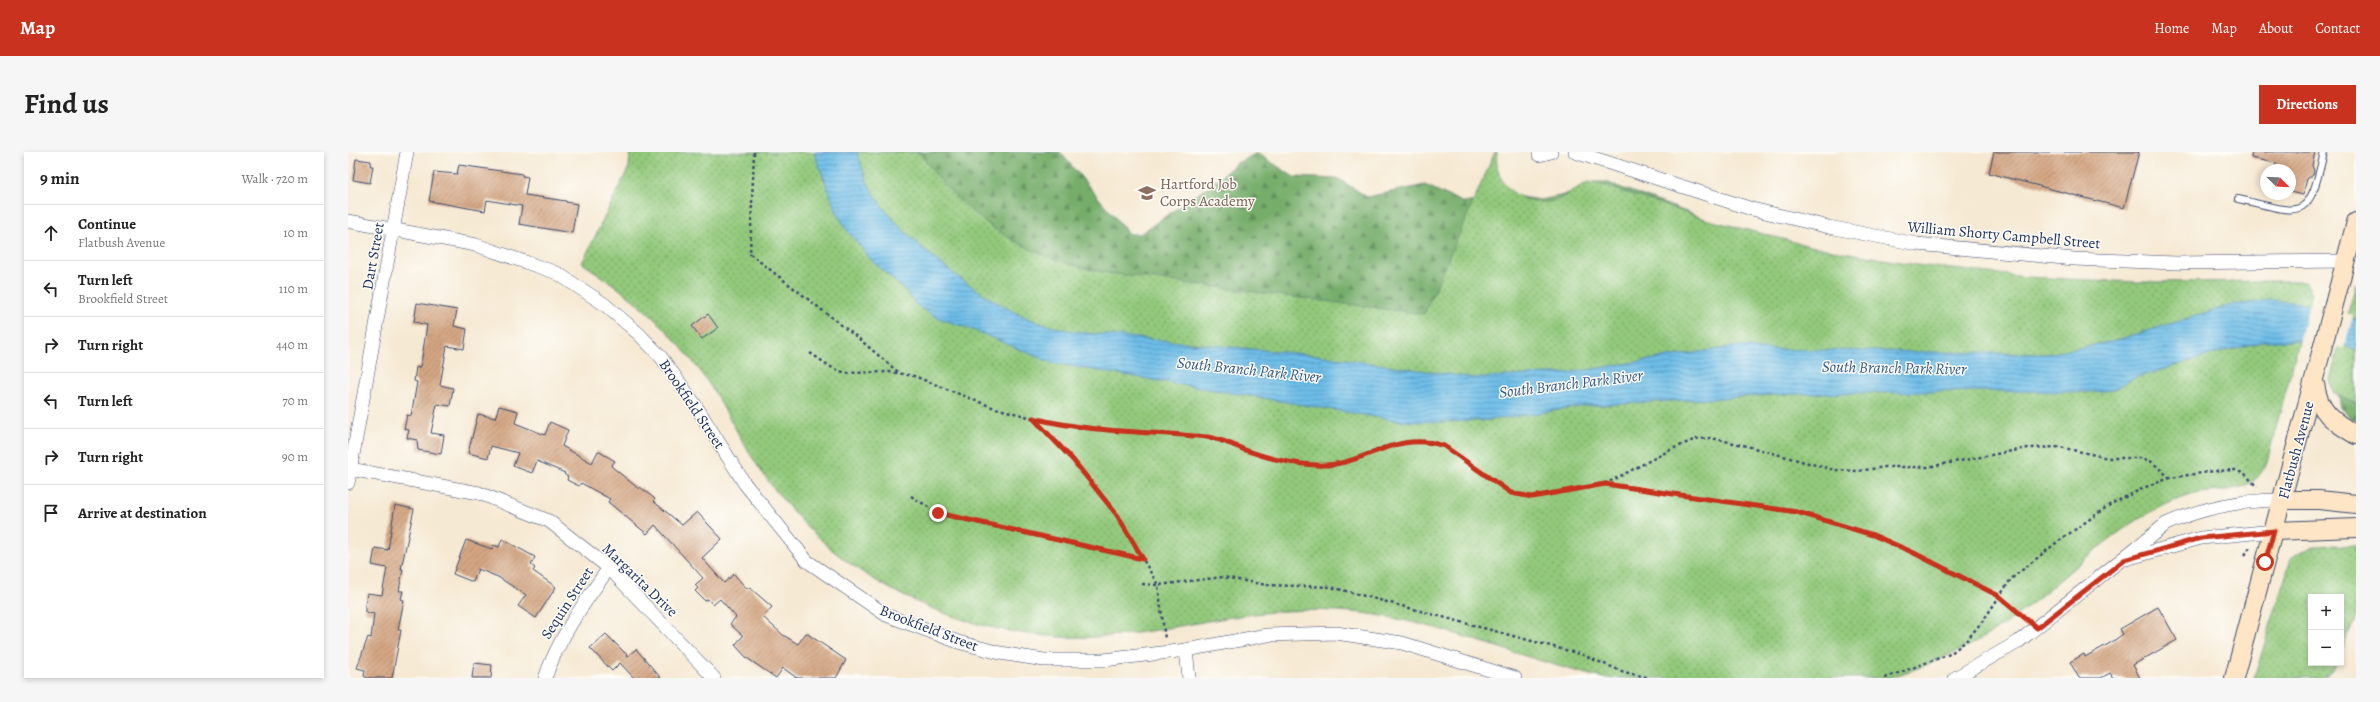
<!DOCTYPE html>
<meta charset="utf-8">
<style>
body{margin:0;font-family:Alegreya,serif;background:#f6f6f6;color:#222}
.controls{position:absolute;right:12px;bottom:12px;display:grid;overflow:hidden;border-radius:0px;box-shadow:0 2px 6px #0003}
.controls button{width:36px;height:36px;display:grid;place-items:center;padding:0;border:0;border-bottom:1px solid #e0e0e0;background:#fff;color:#222;font:20px sans-serif}
.compass{position:absolute;left:1912px;top:12px;width:36px;height:36px;border-radius:50%;background:#fff;box-shadow:0 2px 6px #0003;rotate:114deg}
.stop{position:absolute;width:12px;height:12px;margin:-9px;border:3px solid #c8321e;border-radius:50%;background:#fff}
.stop.end{background:#c8321e;border-color:#fff;box-shadow:0 1px 4px #0008}
.list{margin:0;padding:0;list-style:none}
h2{display:flex;justify-content:space-between;align-items:center;height:52px;margin:0;padding:0 16px;font-size:17px}
h2 small{font-size:13px;font-weight:400;color:#767676}
.list li{display:grid;grid-template-columns:26px 1fr auto;gap:12px;align-items:center;box-sizing:border-box;height:56px;padding:0 16px;border-top:1px solid #e0e0e0}
.list b{display:block;font-size:15px;white-space:nowrap}
.list p{margin:0;font-size:13px;white-space:nowrap;color:#767676}
.list em{font-size:13px;font-style:normal;color:#767676}
.icon{flex:none;width:22px;height:22px;fill:none;stroke:currentColor;stroke-width:2;stroke-linecap:round;stroke-linejoin:round}
.map{position:relative;flex:none;width:2008px;height:526px;overflow:hidden;border-radius:0px}
header{display:flex;align-items:center;gap:24px;box-sizing:border-box;height:56px;padding:0 20px;background:#c8321e;color:#fff}
header strong{font-size:19px}
nav{display:flex;gap:22px;margin-inline-start:auto;font-size:14px}
.intro{display:flex;align-items:center;justify-content:space-between;box-sizing:border-box;height:96px;padding:0 24px}
h1{margin:0;font-size:28px}
.button{padding:10px 18px;border-radius:0px;background:#c8321e;color:#fff;font-size:14px;font-weight:700}
main{display:flex;gap:24px;padding:0 24px}
aside{flex:1;background:#fff;border-radius:0px;box-shadow:0 2px 6px #0003}
.map>svg:first-child{display:block}
.forest{fill:url(#forest-firs);stroke:#486e64}
.park{fill:url(#park-dots);stroke:#577c6c}
.water{fill:url(#water-rules);stroke:#4476a3}
.pier{fill:#f6e9d3}
.building{fill:url(#building-hatch)}
.lines{fill:none;stroke-linecap:round;stroke-linejoin:round}
.lane-casing{stroke:#3c4b70;stroke-width:8}
.street-casing{stroke:#3c4b70;stroke-width:14}
.secondary-casing{stroke:#3c4b70;stroke-width:20}
.path{stroke:#3c4b70;stroke-width:2.5;stroke-dasharray:3 3;stroke-linecap:butt}
.lane{stroke:#fff;stroke-width:6}
.street{stroke:#fff;stroke-width:13}
.secondary{stroke:#fde5c5;stroke-width:18}
.route{stroke:#c8321e;stroke-width:5}
.labels{text-anchor:middle;dominant-baseline:central;stroke-width:3;stroke-linejoin:round;paint-order:stroke}
.education-label{font-size:15px;fill:#785e54;stroke:#fdfcf7;text-anchor:start}
.street-label{font-size:15px;fill:#1b2f5e;stroke:#fdfcf7}
.water-label{font-size:16px;font-style:italic;fill:#345a87;stroke:#fdfcf7}
</style>
<header>
<strong>Map</strong>
<nav><a>Home</a><a>Map</a><a>About</a><a>Contact</a></nav>
</header>
<div class="intro"><h1>Find us</h1><a class="button">Directions</a></div>
<main>
<aside>
<h2>9 min<small>Walk · 720 m</small></h2>
<ul class="list">
<li><svg class="icon" aria-label="ahead" viewBox="0 0 24 24"><path d="M12 20V5M6 11l6-6 6 6"/></svg><div><b>Continue</b><p>Flatbush Avenue</p></div><em>10 m</em></li>
<li><svg class="icon" aria-label="left" viewBox="0 0 24 24"><path d="M17 20v-9H6M10 6l-5 5 5 5"/></svg><div><b>Turn left</b><p>Brookfield Street</p></div><em>110 m</em></li>
<li><svg class="icon" aria-label="right" viewBox="0 0 24 24"><path d="M7 20v-9h11M14 6l5 5-5 5"/></svg><div><b>Turn right</b></div><em>440 m</em></li>
<li><svg class="icon" aria-label="left" viewBox="0 0 24 24"><path d="M17 20v-9H6M10 6l-5 5 5 5"/></svg><div><b>Turn left</b></div><em>70 m</em></li>
<li><svg class="icon" aria-label="right" viewBox="0 0 24 24"><path d="M7 20v-9h11M14 6l5 5-5 5"/></svg><div><b>Turn right</b></div><em>90 m</em></li>
<li><svg class="icon" aria-label="arrive" viewBox="0 0 24 24"><path d="M6 21V4h12l-3 4 3 4H6"/></svg><div><b>Arrive at destination</b></div></li>
</ul>
</aside>
<div class="map">
<svg width="2008" height="526" viewBox="0 0 2008 526">
<defs>
<pattern id="forest-firs" width="22" height="20" patternUnits="userSpaceOnUse"><rect width="22" height="20" fill="#76ad6b"/><path d="M5 1l3.5 6h-7zM16 11l3.5 6h-7z" fill="#608d5b"/></pattern>
<pattern id="park-dots" width="8" height="8" patternUnits="userSpaceOnUse"><rect width="8" height="8" fill="#93c97b"/><path d="M2 2h.1M6 6h.1" fill="none" stroke="#77a468" stroke-width="1.8" stroke-linecap="round"/></pattern>
<pattern id="water-rules" width="6" height="5" patternUnits="userSpaceOnUse"><rect width="6" height="5" fill="#6dbde8"/><path d="M0 2.5h6" fill="none" stroke="#599abf"/></pattern>
<pattern id="building-hatch" width="6" height="6" patternUnits="userSpaceOnUse"><rect width="6" height="6" fill="#d4a683"/><path d="M-1 1l2-2M0 6l6-6M5 7l2-2" fill="none" stroke="#ab886e"/></pattern>
</defs>
<rect width="100%" height="100%" fill="#fdfcf7"/>
<filter id="ink" filterUnits="userSpaceOnUse"><feTurbulence type="fractalNoise" baseFrequency=".025" numOctaves="2"/><feDisplacementMap in="SourceGraphic" scale="8" xChannelSelector="R" yChannelSelector="G"/><feConvolveMatrix kernelMatrix="1 2 1 2 8 2 1 2 1" color-interpolation-filters="sRGB"/></filter>
<filter id="wash" filterUnits="userSpaceOnUse"><feTurbulence type="fractalNoise" baseFrequency=".012" numOctaves="4" result="noise"/><feDisplacementMap in="SourceGraphic" scale="16" xChannelSelector="R" yChannelSelector="G"/><feGaussianBlur stdDeviation="0.9" result="paint"/><feColorMatrix in="noise" values="0 0 0 0 0 0 0 0 0 0 0 0 0 0 0 0 0 1.4 0 .05"/><feComposite in="paint" operator="in"/></filter>
<g filter="url(#wash)">
<rect width="100%" height="100%" fill="#f6e9d3"/>
<!-- forest -->
<g class="forest">
<path d="M 509,0 L 712,0 L 781,82 L 792,82 L 864,32 L 889,11 L 909,1 L 946,25 L 991,27 L 1019,45 L 1077,33 L 1116,51 L 1160,43 L 1193,48 L 1216,43 L 1246,30 L 1258,30 L 1357,67 L 1433,91 L 1643,127 L 786,186 Z"/>
<path d="M 2008,198 L 2008,270 L 1993,256 L 1990,240 Z"/>
</g>
<!-- park -->
<g class="park">
<path d="M 282,0 L 571,0 C 616,67 681,108 760,121 L 1076,162 L 1147,0 L 1149,0 C 1147,13 1151,28 1161,37 C 1176,50 1194,55 1213,46 C 1227,40 1228,33 1246,30 L 1357,67 L 1462,94 L 1569,113 L 1678,125 L 1787,130 L 1950,129 L 1958,131 L 1964,141 L 1918,313 C 1913,321 1909,328 1900,332 C 1887,339 1866,339 1852,341 C 1832,345 1814,354 1796,364 C 1750,391 1712,430 1669,463 C 1631,492 1585,513 1539,526 L 1256,526 C 1169,507 1079,463 990,459 C 969,458 946,458 925,460 C 866,465 807,482 748,485 C 659,489 573,462 501,411 C 469,388 441,357 418,326 C 393,292 377,253 352,219 C 318,173 282,142 234,111 L 281,15 Z"/>
<path d="M 2008,132 L 2008,252 L 1985,240 L 1982,227 Z"/>
<path d="M 2008,394 L 2008,465 L 1993,499 L 1993,445 L 1963,445 L 1963,511 L 1988,511 L 1985,519 L 1973,526 L 1906,526 L 1943,407 C 1958,390 1987,393 2008,394 Z"/>
</g>
<!-- water -->
<path class="water" d="M 466,0 L 509,0 C 514,14 518,30 526,42 C 554,88 634,148 684,168 C 698,174 713,176 728,180 L 967,203 L 1126,226 L 1219,221 L 1390,194 L 1411,197 L 1699,202 L 1766,189 L 1880,154 L 1921,148 L 1954,151 L 2008,167 L 2008,198 L 2001,195 L 1956,189 L 1917,189 L 1865,202 L 1784,227 L 1765,238 L 1744,240 L 1637,239 L 1442,242 L 1237,254 L 1143,268 L 1095,270 L 1052,269 L 704,211 L 628,179 L 588,165 L 569,154 L 557,138 L 524,109 L 497,76 L 487,56 Z"/>
<!-- pier -->
<path class="pier" d="M 1961,151 L 2005,164 L 1996,196 L 1951,191 Z"/>
<g id="blocks">
<!-- building -->
<g class="building">
<path d="M 1646,0 L 1791,0 L 1776,56 L 1641,21 Z"/>
<path d="M 1904,0 L 1967,0 L 1964,14 L 1966,18 L 1965,23 L 1959,27 L 1955,43 L 1942,40 L 1942,18 L 1927,18 L 1928,11 L 1903,6 Z"/>
<path d="M 8,7 L 23,9 L 22,14 L 25,14 L 22,31 L 5,28 Z"/>
<path d="M 111,13 L 174,22 L 174,24 L 180,25 L 177,43 L 218,49 L 218,50 L 229,52 L 224,81 L 171,72 L 174,54 L 139,48 L 137,59 L 81,49 L 86,20 L 109,22 Z"/>
<path d="M 69,151 L 109,158 L 106,174 L 119,177 L 116,197 L 99,194 L 92,233 L 105,236 L 102,254 L 89,252 L 83,281 L 96,283 L 93,302 L 70,298 L 69,288 L 59,286 L 61,278 L 56,277 L 59,263 L 63,264 L 64,259 L 69,230 L 66,229 L 68,215 L 71,216 L 73,212 L 79,173 L 66,170 Z"/>
<path d="M 360,162 L 370,176 L 354,187 L 344,174 Z"/>
<path d="M 151,254 L 170,259 L 167,271 L 197,283 L 202,270 L 220,278 L 214,294 L 244,311 L 250,299 L 267,309 L 263,314 L 291,337 L 292,335 L 307,347 L 305,349 L 334,373 L 349,360 L 374,387 L 354,406 L 376,431 L 386,422 L 399,437 L 401,435 L 424,455 L 415,465 L 435,483 L 450,492 L 458,481 L 498,508 L 488,526 L 449,526 L 435,516 L 428,526 L 399,506 L 387,493 L 395,484 L 382,472 L 388,465 L 372,447 L 365,453 L 360,447 L 357,449 L 347,439 L 350,436 L 347,433 L 355,426 L 307,373 L 299,382 L 260,350 L 262,347 L 233,331 L 231,334 L 219,328 L 220,325 L 216,322 L 217,321 L 189,309 L 184,321 L 165,314 L 170,301 L 143,294 L 140,306 L 120,301 L 130,262 L 147,266 Z"/>
<path d="M 47,353 L 66,357 L 53,417 L 55,417 L 51,439 L 55,439 L 53,447 L 56,448 L 50,478 L 53,478 L 44,526 L 19,526 L 16,524 L 17,518 L 9,516 L 20,485 L 23,486 L 26,462 L 17,460 L 17,453 L 19,441 L 34,443 L 39,416 L 24,413 L 27,396 L 40,398 Z"/>
<path d="M 154,387 L 187,405 L 183,413 L 187,416 L 185,419 L 208,435 L 188,466 L 170,454 L 178,443 L 150,425 L 130,417 L 125,430 L 105,422 L 118,388 L 144,397 L 145,393 L 151,395 Z"/>
<path d="M 1810,455 L 1829,488 L 1785,513 L 1792,526 L 1765,526 L 1762,521 L 1753,526 L 1731,526 L 1722,510 L 1736,502 L 1737,505 L 1764,490 L 1775,482 L 1772,477 Z"/>
<path d="M 258,482 L 280,504 L 288,497 L 313,526 L 286,526 L 272,511 L 264,519 L 242,496 Z"/>
<path d="M 126,511 L 144,513 L 143,526 L 124,526 Z"/>
</g>
</g>
</g>
<g filter="url(#ink)">
<use href="#blocks" fill-opacity="0" stroke="#3c4b70" stroke-width="1"/>
<g class="lines">
<!-- lane casing -->
<g class="lane-casing">
<path id="lane" d="M 1890,47 C 1956,62 1960,71 1976,0"/>
</g>
<!-- street casing -->
<g class="street-casing">
<g id="street">
<path d="M 1227,0 L 1404,57 L 1481,75 L 1569,92 L 1726,107 L 1828,111 L 1998,109"/>
<path d="M 1191,3 L 1203,0"/>
<path d="M 0,69 L 128,93 L 209,121 L 256,152 L 291,182 L 313,205 L 346,251 L 397,332 L 459,409 L 538,463 L 610,490 L 652,501 L 696,508 L 756,508 L 838,498 L 919,483 L 988,481 L 1054,491 L 1167,526"/>
<path d="M 2,317 L 131,341 L 201,369 L 261,416 L 366,526"/>
<path d="M 0,331 L 59,0"/>
<path d="M 1778,407 L 1853,386 L 1926,379"/>
<path d="M 838,498 L 841,526"/>
<path d="M 197,526 C 211,485 236,451 261,416"/>
<path d="M 1607,526 L 1670,490 L 1818,372 C 1856,355 1893,348 1934,348"/>
</g>
</g>
<!-- secondary casing -->
<g class="secondary-casing">
<g id="secondary">
<path d="M 1967,232 C 1971,260 1984,269 2008,283"/>
<path d="M 1934,348 L 1971,348 L 2008,352"/>
<path d="M 1926,379 L 2008,376"/>
<path d="M 1886,526 L 2008,70"/>
</g>
</g>
<!-- path -->
<g class="path">
<path d="M 406,0 L 402,102 L 510,186 L 550,220"/>
<path d="M 462,201 L 486,217 L 498,221 L 543,220 L 566,224 L 644,255 L 692,268 L 746,277 L 860,285 L 925,307 L 947,311 L 983,314 L 1008,307 L 1036,295 L 1061,290 L 1084,290 L 1096,294 L 1163,341 L 1184,345 L 1257,332 L 1324,297 L 1348,287 L 1363,286 L 1395,293 L 1486,318 L 1510,319 L 1537,315 L 1580,315 L 1680,296 L 1712,295 L 1760,306 L 1794,306 L 1804,310 L 1822,326"/>
<path d="M 686,267 L 725,308 L 769,363 L 782,385 L 810,433 L 817,487"/>
<path d="M 1257,332 L 1449,360 L 1525,383 L 1564,400 L 1651,444 L 1678,467"/>
<path d="M 563,344 L 590,361 L 612,367 L 795,407"/>
<path d="M 1897,403 L 1902,395"/>
<path d="M 794,432 L 810,433 L 875,425 L 918,433 L 983,435 L 1232,502 L 1276,520 L 1302,526"/>
<path d="M 1537,526 L 1602,502 L 1618,489 L 1637,466 L 1663,427 L 1708,391 L 1763,352 L 1800,334 L 1822,326 L 1866,319 L 1887,318 L 1897,322 L 1909,335"/>
</g>
<!-- lane -->
<use href="#lane" class="lane"/>
<!-- street -->
<use href="#street" class="street"/>
<!-- secondary -->
<use href="#secondary" class="secondary"/>
</g>
</g>
<g class="lines" filter="url(#ink)">
<!-- route -->
<path class="route" d="M 590,361 L 795,407 L 769,363 L 725,308 L 685,266 C 743,281 801,279 860,285 C 873,287 885,293 897,298 C 919,306 944,312 968,313 C 1015,316 1046,277 1096,294 L 1163,341 L 1184,345 L 1257,332 L 1449,360 L 1525,383 L 1564,400 L 1651,444 L 1689,476 L 1776,408 L 1853,386 L 1926,379 L 1917,410"/>
</g>
<!-- icons -->
<defs>
<g id="school-bare" transform="scale(1.38)"><path d="M0-5L7-2L0 1L-7-2ZM-4 1L0 2.5L4 1V4Q0 6-4 4Z" fill="#8d6e63" stroke="#fdfcf7" stroke-width="2.5" paint-order="stroke"/></g>
</defs>
<g fill-rule="evenodd">
<use href="#school-bare" x="799" y="41"/>
</g>
<g class="labels">
<!-- education labels -->
<g class="education-label">
<text x="812" y="32">Hartford Job<tspan x="812" dy="17">Corps Academy</tspan></text>
</g>
<!-- street labels -->
<g class="street-label">
<text transform="translate(1656 83) rotate(5)">William Shorty Campbell Street</text>
<text transform="translate(25 104) rotate(-80)">Dart Street</text>
<text transform="translate(344 252) rotate(56)">Brookfield Street</text>
<text transform="translate(1948 298) rotate(-75)">Flatbush Avenue</text>
<text transform="translate(292 428) rotate(44)">Margarita Drive</text>
<text transform="translate(219 451) rotate(-57)">Sequin Street</text>
<text transform="translate(581 476) rotate(21)">Brookfield Street</text>
</g>
<!-- water labels -->
<g class="water-label">
<text transform="translate(1546 216) rotate(1)">South Branch Park River</text>
<text transform="translate(901 218) rotate(6)">South Branch Park River</text>
<text transform="translate(1223 232) rotate(-7)">South Branch Park River</text>
</g>
</g>
</svg>
<div class="controls">
<button>+</button>
<button>−</button>
</div>
<svg class="compass" viewBox="-18 -18 36 36"><path d="M0-13l5 13h-10z" fill="#e53935"/><path d="M0 13l5-13h-10z" fill="#767676"/></svg>
<div class="stop" style="left:1917px;top:410px"></div>
<div class="stop end" style="left:590px;top:361px"></div>
</div>
</main>
